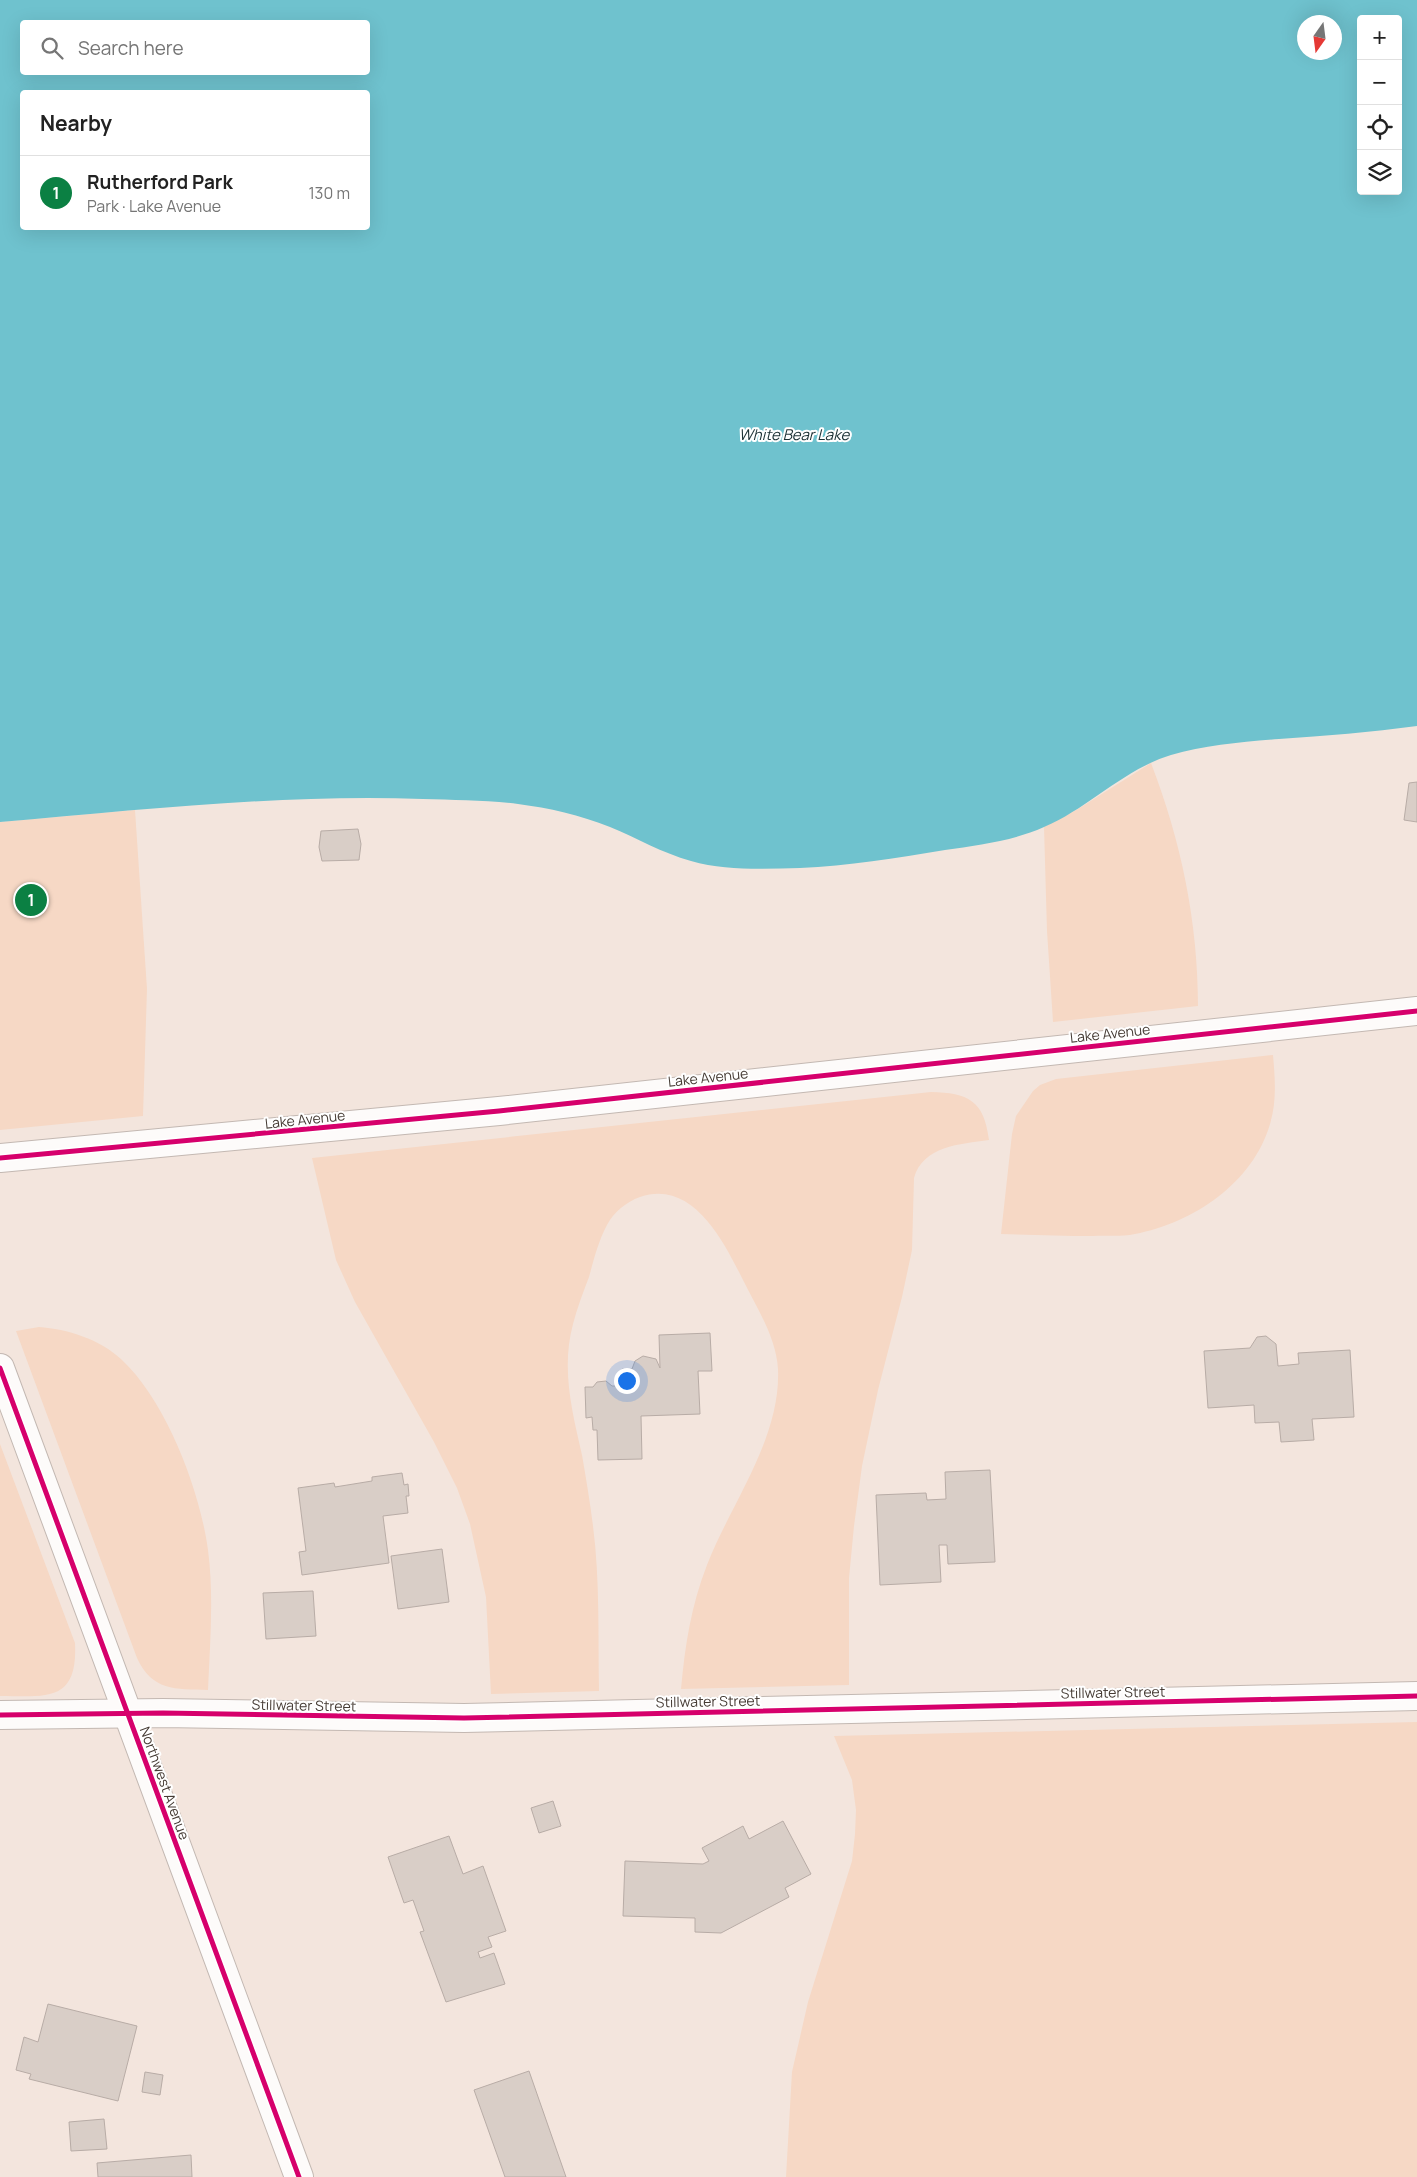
<!DOCTYPE html>
<meta charset="utf-8">
<style>
body{margin:0;font-family:Manrope,sans-serif;background:#f6f6f6;color:#222}
.controls{position:absolute;right:15px;top:15px;display:grid;overflow:hidden;border-radius:5px;box-shadow:0 5px 20px #0002}
.controls button{width:45px;height:45px;display:grid;place-items:center;padding:0;border:0;border-bottom:1px solid #e0e0e0;background:#fff;color:#222;font:25px sans-serif}
.compass{position:absolute;left:1297px;top:15px;width:45px;height:45px;border-radius:50%;background:#fff;box-shadow:0 5px 20px #0002;rotate:194deg}
.you{position:absolute;left:626px;top:1380px;width:18px;height:18px;margin:-12px;border:4px solid #fff;border-radius:50%;background:#1a73e8;box-shadow:0 0 0 8px #1a73e833}
.badge{display:grid;place-items:center;width:32px;height:32px;border-radius:50%;background:#0b8043;color:#fff;font-size:16px;font-weight:700}
.pin{position:absolute;translate:-50% -50%;border:2px solid #fff;box-shadow:0 1px 5px #0006}
.list{margin:0;padding:0;list-style:none}
h2{display:flex;justify-content:space-between;align-items:center;height:65px;margin:0;padding:0 20px;font-size:21px}
h2 small{font-size:16px;font-weight:400;color:#767676}
.list li{display:grid;grid-template-columns:32px 1fr auto;gap:15px;align-items:center;box-sizing:border-box;height:75px;padding:0 20px;border-top:1px solid #e0e0e0}
.list b{display:block;font-size:19px;white-space:nowrap}
.list p{margin:0;font-size:16px;white-space:nowrap;color:#767676}
.list em{font-size:16px;font-style:normal;color:#767676}
.icon{flex:none;width:28px;height:28px;fill:none;stroke:currentColor;stroke-width:2;stroke-linecap:round;stroke-linejoin:round}
.map{position:relative;flex:none;width:1417px;height:2177px;overflow:hidden}
.search{position:absolute;background:#fff;box-shadow:0 5px 20px #0002;left:20px;top:20px;width:350px;height:55px;display:flex;align-items:center;gap:12px;box-sizing:border-box;padding:0 18px;border-radius:5px;color:#767676;font-size:19px}
.panel{position:absolute;background:#fff;box-shadow:0 5px 20px #0002;left:20px;top:90px;width:350px;height:140px;border-radius:5px}
.map>svg:first-child{display:block}
.green{fill:#f6d8c5}
.water{fill:#6fc2ce;fill-rule:evenodd}
.building{fill:#d9cec7;stroke:#b8aca6}
.lines{fill:none;stroke-linecap:round;stroke-linejoin:round}
.street-casing{stroke:#c3b8b2;stroke-width:30}
.secondary-casing{stroke:#c3b8b2;stroke-width:30}
.street{stroke:#fdfbfa;stroke-width:28}
.secondary{stroke:#fdfbfa;stroke-width:28}
.cycleway-casing{stroke:#fff;stroke-width:8}
.cycleway{stroke:#d6006c;stroke-width:5}
.labels{text-anchor:middle;dominant-baseline:central;stroke-width:4;stroke-linejoin:round;paint-order:stroke}
.street-label{font-size:14px;fill:#453b34;stroke:#fff}
.water-label{font-size:15px;font-style:italic;fill:#1c3135;stroke:#fff}
</style>
<div class="map">
<svg width="1417" height="2177" viewBox="0 0 1417 2177">
<rect width="100%" height="100%" fill="#f3e5dd"/>
<!-- green -->
<g class="green">
<path d="M 1151,763 C 1181,841 1198,922 1198,1006 L 1053,1022 L 1047,931 L 1044,827 L 1078,809 Z"/>
<path d="M 135,810 L 147,989 L 143,1116 L 0,1130 L 0,822 Z"/>
<path d="M 1273,1055 C 1275,1078 1277,1101 1270,1124 C 1253,1183 1193,1223 1135,1234 C 1121,1237 1106,1235 1093,1236 C 1062,1236 1032,1235 1001,1234 L 1012,1134 L 1016,1116 L 1033,1091 L 1040,1085 L 1056,1079 Z"/>
<path d="M 931,1092 C 968,1093 984,1100 989,1140 C 960,1144 923,1146 914,1178 L 912,1250 L 902,1297 L 878,1390 L 862,1466 L 854,1526 L 849,1578 L 849,1685 L 681,1689 C 685,1645 691,1606 707,1565 C 731,1503 781,1439 778,1369 C 776,1336 756,1307 742,1278 C 723,1240 692,1179 640,1197 C 626,1202 614,1212 607,1225 C 598,1242 594,1259 589,1277 C 583,1293 577,1308 573,1324 C 561,1369 572,1411 582,1455 C 586,1478 590,1502 593,1526 C 600,1580 598,1636 599,1691 L 491,1694 L 486,1597 L 470,1524 L 457,1488 L 434,1442 L 355,1302 L 336,1260 L 312,1158 Z"/>
<path d="M 39,1327 C 67,1329 100,1339 122,1360 C 166,1401 200,1490 208,1550 C 214,1596 210,1643 208,1690 C 175,1689 152,1691 137,1658 L 16,1331 Z"/>
<path d="M 0,1444 L 75,1643 C 78,1703 46,1696 0,1696 Z"/>
<path d="M 1417,1722 L 1417,2177 L 786,2177 L 792,2072 L 808,2002 L 852,1861 L 855,1834 L 856,1810 L 852,1780 L 834,1736 Z"/>
</g>
<!-- water -->
<path class="water" d="M 0,0 L 1417,0 L 1417,726 C 1371,732 1325,736 1279,739 C 1243,742 1205,745 1171,755 C 1124,769 1089,808 1044,827 C 1013,841 978,845 945,850 C 896,858 848,866 800,868 C 764,869 726,871 691,861 C 662,853 637,838 610,827 C 580,815 549,808 518,804 C 487,800 454,800 423,799 C 281,794 141,810 0,822 ZM 1361,19 L 1398,19 L 1398,191 L 1361,191 ZM 22,22 L 368,22 L 368,72 L 22,72 ZM 1304,22 L 1334,22 L 1334,52 L 1304,52 ZM 22,92 L 368,92 L 368,228 L 22,228 Z"/>
<!-- building -->
<g class="building">
<path d="M 1417,782 L 1417,822 L 1404,820 L 1409,783 Z"/>
<path d="M 358,829 L 361,844 L 359,860 L 322,861 L 319,847 L 321,831 Z"/>
<path d="M 710,1333 L 712,1371 L 698,1371 L 700,1414 L 641,1416 L 642,1459 L 598,1460 L 597,1430 L 593,1430 L 592,1417 L 586,1418 L 585,1387 L 593,1387 L 597,1382 L 606,1381 L 612,1386 L 623,1386 L 622,1369 L 632,1369 L 635,1361 L 643,1356 L 656,1359 L 660,1368 L 659,1335 Z"/>
<path d="M 1266,1336 L 1276,1344 L 1278,1366 L 1299,1364 L 1298,1353 L 1350,1350 L 1354,1417 L 1312,1419 L 1314,1440 L 1281,1442 L 1279,1422 L 1255,1423 L 1254,1405 L 1208,1408 L 1204,1351 L 1250,1348 L 1257,1337 Z"/>
<path d="M 990,1470 L 995,1562 L 948,1564 L 947,1545 L 939,1545 L 941,1582 L 880,1585 L 876,1495 L 926,1493 L 927,1500 L 946,1499 L 945,1472 Z"/>
<path d="M 402,1473 L 404,1485 L 408,1484 L 409,1496 L 406,1496 L 408,1513 L 383,1516 L 389,1563 L 302,1575 L 299,1552 L 306,1551 L 298,1488 L 334,1483 L 335,1487 L 372,1481 L 372,1477 Z"/>
<path d="M 442,1549 L 449,1602 L 398,1609 L 391,1556 Z"/>
<path d="M 313,1591 L 316,1636 L 266,1639 L 263,1593 Z"/>
<path d="M 553,1801 L 561,1826 L 539,1833 L 531,1808 Z"/>
<path d="M 783,1821 L 811,1874 L 785,1888 L 789,1897 L 721,1933 L 695,1932 L 695,1918 L 623,1916 L 625,1861 L 703,1864 L 709,1861 L 702,1848 L 743,1826 L 749,1839 Z"/>
<path d="M 449,1836 L 463,1874 L 483,1866 L 506,1931 L 488,1937 L 492,1947 L 478,1952 L 480,1958 L 494,1953 L 505,1984 L 446,2002 L 420,1932 L 424,1931 L 413,1900 L 404,1903 L 388,1857 Z"/>
<path d="M 48,2004 L 137,2026 L 118,2101 L 29,2079 L 31,2074 L 16,2070 L 24,2037 L 38,2042 Z"/>
<path d="M 529,2071 L 566,2177 L 505,2177 L 474,2090 Z"/>
<path d="M 145,2072 L 163,2075 L 160,2095 L 142,2092 Z"/>
<path d="M 104,2119 L 107,2149 L 71,2151 L 69,2122 Z"/>
<path d="M 191,2155 L 192,2177 L 98,2177 L 97,2163 Z"/>
</g>
<g class="lines">
<!-- street casing -->
<g class="street-casing">
<path id="street" d="M 0,1715 L 163,1713 L 464,1718 L 1417,1696"/>
</g>
<!-- secondary casing -->
<g class="secondary-casing">
<g id="secondary">
<path d="M 0,1158 L 499,1111 L 1417,1011"/>
<path d="M 0,1368 L 299,2177"/>
</g>
</g>
<!-- street -->
<use href="#street" class="street"/>
<!-- secondary -->
<use href="#secondary" class="secondary"/>
<!-- cycleway casing -->
<g class="cycleway-casing">
<g id="cycleway">
<path d="M 0,1158 L 499,1111 L 1417,1011"/>
<path d="M 0,1368 L 299,2177"/>
<path d="M 0,1715 L 163,1713 L 464,1718 L 1417,1696"/>
</g>
</g>
<!-- cycleway -->
<use href="#cycleway" class="cycleway"/>
</g>
<g class="labels">
<!-- street labels -->
<g class="street-label">
<text transform="translate(1110 1033) rotate(-6)">Lake Avenue</text>
<text transform="translate(708 1077) rotate(-6)">Lake Avenue</text>
<text transform="translate(305 1119) rotate(-6)">Lake Avenue</text>
<text transform="translate(1113 1692) rotate(-1)">Stillwater Street</text>
<text transform="translate(708 1701) rotate(-1)">Stillwater Street</text>
<text transform="translate(304 1705) rotate(1)">Stillwater Street</text>
<text transform="translate(165 1783) rotate(70)">Northwest Avenue</text>
</g>
<!-- water labels -->
<g class="water-label">
<text x="794" y="434">White Bear Lake</text>
</g>
</g>
</svg>
<div class="controls">
<button>+</button>
<button>−</button>
<button><svg class="icon" aria-label="locate" viewBox="0 0 24 24"><circle cx="12" cy="12" r="6"/><path d="M12 2v4M12 18v4M2 12h4M18 12h4"/></svg></button>
<button><svg class="icon" aria-label="layers" viewBox="0 0 24 24"><path d="M12 4l9 5-9 5-9-5zM3 14l9 5 9-5"/></svg></button>
</div>
<svg class="compass" viewBox="-18 -18 36 36"><path d="M0-13l5 13h-10z" fill="#e53935"/><path d="M0 13l5-13h-10z" fill="#767676"/></svg>
<div class="you"></div>
<div class="pin badge" style="left:31px;top:900px">1</div>
<div class="search"><svg class="icon" aria-label="search" viewBox="0 0 24 24"><circle cx="10" cy="10" r="6"/><path d="M15 15l6 6"/></svg>Search here</div>
<section class="panel">
<h2>Nearby<small></small></h2>
<ul class="list">
<li><span class="badge">1</span><div><b>Rutherford Park</b><p>Park · Lake Avenue</p></div><em>130 m</em></li>
</ul>
</section>
</div>
